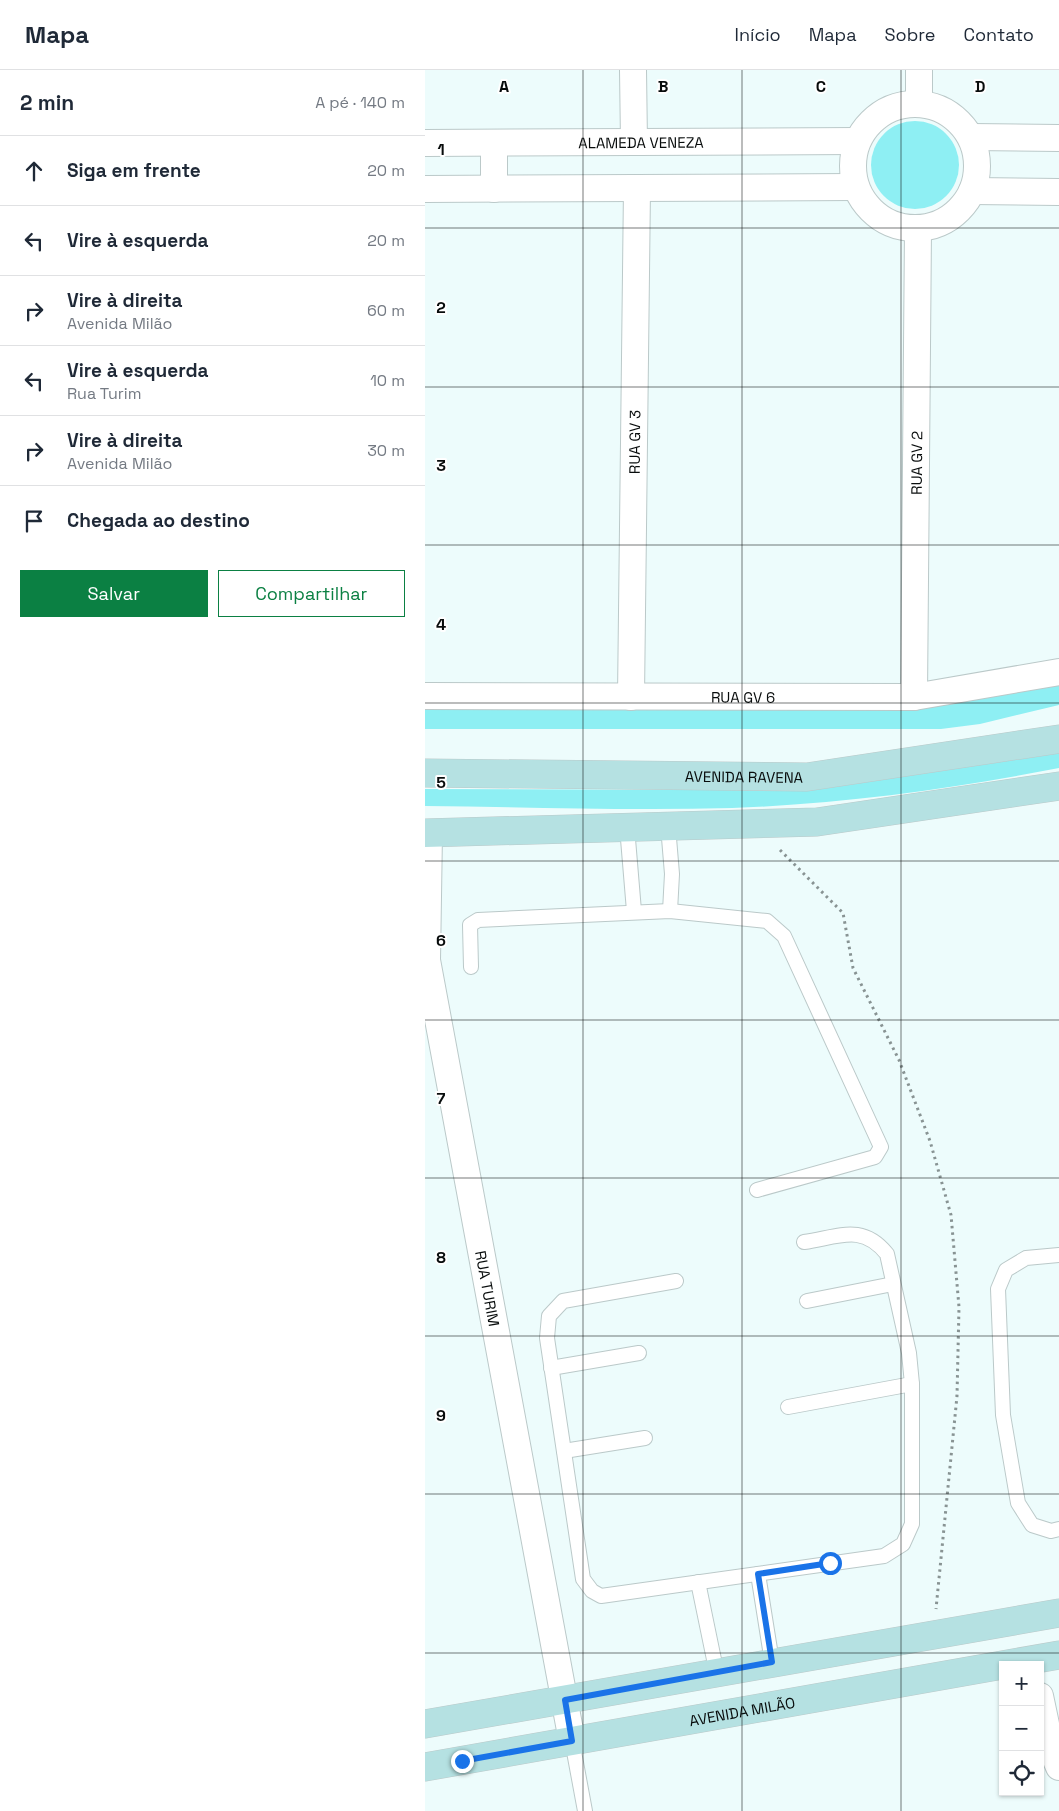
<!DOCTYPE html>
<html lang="pt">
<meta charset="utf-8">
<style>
body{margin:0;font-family:"Space Grotesk",sans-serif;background:#f6f6f7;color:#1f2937}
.controls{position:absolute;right:15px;bottom:15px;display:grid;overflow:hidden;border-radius:0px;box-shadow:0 1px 4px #0004}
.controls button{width:45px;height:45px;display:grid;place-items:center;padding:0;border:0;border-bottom:1px solid #e0e1e3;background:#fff;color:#1f2937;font:25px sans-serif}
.stop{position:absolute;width:15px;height:15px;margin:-11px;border:4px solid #1a73e8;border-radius:50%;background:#fff}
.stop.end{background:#1a73e8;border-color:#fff;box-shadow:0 1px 5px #0008}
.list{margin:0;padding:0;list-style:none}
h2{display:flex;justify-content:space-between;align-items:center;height:65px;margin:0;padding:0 20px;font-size:21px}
h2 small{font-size:16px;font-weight:400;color:#747a83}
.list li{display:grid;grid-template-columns:32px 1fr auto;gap:15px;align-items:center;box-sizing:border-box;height:70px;padding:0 20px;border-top:1px solid #e0e1e3}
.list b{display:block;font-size:19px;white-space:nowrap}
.list p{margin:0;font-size:16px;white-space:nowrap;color:#747a83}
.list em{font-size:16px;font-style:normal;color:#747a83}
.actions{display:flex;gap:10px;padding:15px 20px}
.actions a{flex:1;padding:11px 0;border:1px solid #0b8043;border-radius:0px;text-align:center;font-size:18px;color:#0b8043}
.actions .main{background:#0b8043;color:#fff}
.icon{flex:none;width:28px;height:28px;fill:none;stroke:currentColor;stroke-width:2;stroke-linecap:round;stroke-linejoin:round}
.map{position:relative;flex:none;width:634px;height:1741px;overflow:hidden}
header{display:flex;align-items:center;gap:30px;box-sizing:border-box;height:70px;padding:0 25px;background:#fff;border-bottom:1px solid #e0e1e3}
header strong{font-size:24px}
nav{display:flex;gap:28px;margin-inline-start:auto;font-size:18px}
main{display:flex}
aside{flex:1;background:#fff}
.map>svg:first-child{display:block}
.green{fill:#8eeff3}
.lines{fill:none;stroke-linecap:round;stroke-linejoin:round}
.lane-casing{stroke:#bbc9c9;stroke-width:16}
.street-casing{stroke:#bbc9c9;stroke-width:28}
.secondary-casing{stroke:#bbc9c9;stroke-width:29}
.path{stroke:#889393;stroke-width:3;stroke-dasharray:2.5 4;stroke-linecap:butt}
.lane{stroke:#fff;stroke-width:14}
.street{stroke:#fff;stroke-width:26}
.secondary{stroke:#b5e1e2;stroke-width:28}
.route{stroke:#1a73e8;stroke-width:6}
.grid{fill:none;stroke:#080c0c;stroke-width:1;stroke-opacity:0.55}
.labels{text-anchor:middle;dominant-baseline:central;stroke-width:4;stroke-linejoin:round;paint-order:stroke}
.street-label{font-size:15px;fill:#080c0c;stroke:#fff}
.grid-label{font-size:16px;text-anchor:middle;font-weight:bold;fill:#080c0c;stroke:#fff;stroke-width:4;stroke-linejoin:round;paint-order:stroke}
</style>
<header>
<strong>Mapa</strong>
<nav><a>Início</a><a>Mapa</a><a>Sobre</a><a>Contato</a></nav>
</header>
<main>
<aside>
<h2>2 min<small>A pé · 140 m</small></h2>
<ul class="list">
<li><svg class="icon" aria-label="ahead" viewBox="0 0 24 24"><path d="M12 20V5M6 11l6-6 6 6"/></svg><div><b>Siga em frente</b></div><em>20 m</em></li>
<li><svg class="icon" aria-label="left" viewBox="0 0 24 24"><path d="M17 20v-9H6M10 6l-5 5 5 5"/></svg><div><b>Vire à esquerda</b></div><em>20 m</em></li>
<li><svg class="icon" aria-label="right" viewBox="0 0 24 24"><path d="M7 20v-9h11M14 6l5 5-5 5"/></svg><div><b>Vire à direita</b><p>Avenida Milão</p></div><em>60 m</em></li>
<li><svg class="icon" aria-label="left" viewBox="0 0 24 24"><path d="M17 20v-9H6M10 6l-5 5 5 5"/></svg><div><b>Vire à esquerda</b><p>Rua Turim</p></div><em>10 m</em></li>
<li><svg class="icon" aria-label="right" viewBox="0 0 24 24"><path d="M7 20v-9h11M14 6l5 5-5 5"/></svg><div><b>Vire à direita</b><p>Avenida Milão</p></div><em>30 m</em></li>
<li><svg class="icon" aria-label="arrive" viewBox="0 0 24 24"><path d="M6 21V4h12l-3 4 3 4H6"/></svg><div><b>Chegada ao destino</b></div></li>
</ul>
<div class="actions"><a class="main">Salvar</a><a>Compartilhar</a></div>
</aside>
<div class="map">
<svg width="634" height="1741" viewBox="0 0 634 1741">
<rect width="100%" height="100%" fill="#edfcfc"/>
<!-- green -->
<g class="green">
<circle cx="490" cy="95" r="44"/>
<path d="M 634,611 L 634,635 L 555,654 L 516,659 L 0,659 L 0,635 Z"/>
<path d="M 634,680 L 634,698 C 527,719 416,734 307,738 C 205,741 102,737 0,736 L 0,719 L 306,720 L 389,715 Z"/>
</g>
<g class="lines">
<!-- lane casing -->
<g class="lane-casing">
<g id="lane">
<path d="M 243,756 L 247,804 L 245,841"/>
<path d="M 202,757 L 209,841"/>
<path d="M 46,897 L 45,855 L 53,850 L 245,841 L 342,851 L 359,866 L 456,1077 L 450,1087 L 332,1120"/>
<path d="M 634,1185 L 601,1188 L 581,1200 L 573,1219 L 578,1345 L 593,1433 L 607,1455 L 626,1461 L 634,1459"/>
<path d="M 251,1211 L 138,1231 L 124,1246 L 122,1268 L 158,1509 L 167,1521 L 176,1526 L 459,1486 L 478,1474 L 487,1454 L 487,1314 L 484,1283 L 462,1184 C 437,1153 414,1167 379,1172"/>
<path d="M 382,1231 L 468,1214"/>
<path d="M 126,1298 L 214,1283"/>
<path d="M 363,1337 L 487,1314"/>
<path d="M 139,1381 L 220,1368"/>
<path d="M 333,1504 L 347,1592"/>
<path d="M 273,1512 L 292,1604"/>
<path d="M 147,1671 L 160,1741"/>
</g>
</g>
<!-- street casing -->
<g class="street-casing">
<g id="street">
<path d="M 208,0 L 209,72"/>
<path d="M 494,33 L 494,0"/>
<circle cx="490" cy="96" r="62"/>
<path d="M 546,67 L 634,68"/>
<path id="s1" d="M 0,73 L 432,71"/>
<path d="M 69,73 L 69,119"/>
<path d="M 0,119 L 430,117"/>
<path d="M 547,121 L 634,122"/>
<path id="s2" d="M 0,626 L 489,627 L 634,602"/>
<path id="s3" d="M 206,627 L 212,118"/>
<path id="s4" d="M 489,627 L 493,159"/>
<path id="s5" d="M 4,763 L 2,890 L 147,1671"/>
<path d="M 615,1626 L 626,1678 L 634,1697"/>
</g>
</g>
<!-- secondary casing -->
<g class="secondary-casing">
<g id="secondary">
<path id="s6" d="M 0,703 L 382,707 L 634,669"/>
<path d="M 0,763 L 392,752 L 634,716"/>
<path d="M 0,1654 L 634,1543"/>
<path id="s7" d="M 0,1697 L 634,1585"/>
</g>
</g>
<!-- path -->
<path class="path" d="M 355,780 L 418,843 L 428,898 L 474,990 L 505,1071 L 526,1145 L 534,1237 L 532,1326 L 511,1539"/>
<!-- lane -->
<use href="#lane" class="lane"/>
<!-- street -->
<use href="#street" class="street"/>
<!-- secondary -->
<use href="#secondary" class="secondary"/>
</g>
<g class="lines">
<!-- route -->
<path class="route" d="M 37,1691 L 147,1671 L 140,1630 L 347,1592 L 333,1504 L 405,1493"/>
</g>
<!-- grid -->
<path class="grid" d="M 158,0 L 158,1741M 317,0 L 317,1741M 476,0 L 476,1741M 0,158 L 634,158M 0,317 L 634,317M 0,475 L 634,475M 0,633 L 634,633M 0,791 L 634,791M 0,950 L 634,950M 0,1108 L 634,1108M 0,1266 L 634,1266M 0,1424 L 634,1424M 0,1583 L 634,1583"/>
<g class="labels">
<!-- street labels -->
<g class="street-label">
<text stroke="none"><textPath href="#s1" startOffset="216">ALAMEDA VENEZA</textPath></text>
<text stroke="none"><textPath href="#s3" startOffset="255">RUA GV 3</textPath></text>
<text stroke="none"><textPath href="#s4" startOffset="234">RUA GV 2</textPath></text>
<text stroke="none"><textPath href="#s2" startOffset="318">RUA GV 6</textPath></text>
<text stroke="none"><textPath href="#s6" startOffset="319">AVENIDA RAVENA</textPath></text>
<text stroke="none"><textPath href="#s5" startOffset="461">RUA TURIM</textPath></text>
<text stroke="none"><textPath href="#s7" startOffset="322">AVENIDA MILÃO</textPath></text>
</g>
</g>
<g class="grid-label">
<text x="79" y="22">A</text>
<text x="238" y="22">B</text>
<text x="396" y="22">C</text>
<text x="555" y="22">D</text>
<text x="16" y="85">1</text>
<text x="16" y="243">2</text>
<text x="16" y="401">3</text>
<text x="16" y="560">4</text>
<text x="16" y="718">5</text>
<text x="16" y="876">6</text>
<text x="16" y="1034">7</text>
<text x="16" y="1193">8</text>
<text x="16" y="1351">9</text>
</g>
</svg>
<div class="controls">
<button>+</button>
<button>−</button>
<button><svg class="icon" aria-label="locate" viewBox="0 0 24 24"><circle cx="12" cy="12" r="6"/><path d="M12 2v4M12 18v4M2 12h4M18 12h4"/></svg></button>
</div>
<div class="stop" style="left:405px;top:1493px"></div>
<div class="stop end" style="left:37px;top:1691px"></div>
</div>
</main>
